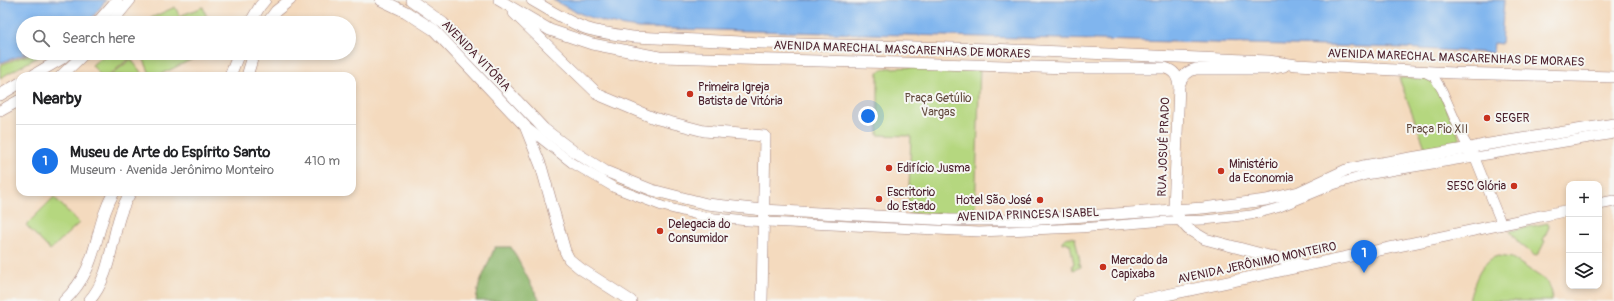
<!DOCTYPE html>
<meta charset="utf-8">
<style>
body{margin:0;font-family:Pangolin,sans-serif;background:#f6f6f6;color:#202124}
.controls{position:absolute;right:12px;bottom:12px;display:grid;overflow:hidden;border-radius:8px;box-shadow:0 2px 6px #0003}
.controls button{width:36px;height:36px;display:grid;place-items:center;padding:0;border:0;border-bottom:1px solid #e0e0e0;background:#fff;color:#202124;font:20px sans-serif}
.you{position:absolute;left:868px;top:116px;width:14px;height:14px;margin:-10px;border:3px solid #fff;border-radius:50%;background:#1a73e8;box-shadow:0 0 0 6px #1a73e833}
.badge{display:grid;place-items:center;width:26px;height:26px;border-radius:50%;background:#1a73e8;color:#fff;font-size:13px;font-weight:700}
.pin{position:absolute;translate:-50% -33px;filter:drop-shadow(0 1px 2px #0008)}
.pin::after{content:'';position:absolute;top:21px;width:14px;height:12px;background:inherit;clip-path:polygon(0 0,100% 0,50% 100%)}
.list{margin:0;padding:0;list-style:none}
h2{display:flex;justify-content:space-between;align-items:center;height:52px;margin:0;padding:0 16px;font-size:17px}
h2 small{font-size:13px;font-weight:400;color:#757577}
.list li{display:grid;grid-template-columns:26px 1fr auto;gap:12px;align-items:center;box-sizing:border-box;height:72px;padding:0 16px;border-top:1px solid #e0e0e0}
.list b{display:block;font-size:15px;white-space:nowrap}
.list p{margin:0;font-size:13px;white-space:nowrap;color:#757577}
.list em{font-size:13px;font-style:normal;color:#757577}
.icon{flex:none;width:22px;height:22px;fill:none;stroke:currentColor;stroke-width:2;stroke-linecap:round;stroke-linejoin:round}
.map{position:relative;flex:none;width:1614px;height:301px;overflow:hidden}
.search{position:absolute;background:#fff;box-shadow:0 2px 6px #0003;left:16px;top:16px;width:340px;height:44px;display:flex;align-items:center;gap:10px;box-sizing:border-box;padding:0 14px;border-radius:22px;color:#757577;font-size:15px}
.panel{position:absolute;background:#fff;box-shadow:0 2px 6px #0003;left:16px;top:72px;width:340px;height:124px;border-radius:12px}
.map>svg:first-child{display:block}
.green{fill:#b5d77f;stroke:#807b55}
.forest{fill:#90b86e;stroke:#6d6c4c}
.water{fill:#80b5ee;stroke:#656a8c}
.lines{fill:none;stroke-linecap:round;stroke-linejoin:round}
.minor-casing{stroke:#9f7c74;stroke-width:10}
.major-casing{stroke:#9f7c74;stroke-width:12}
.minor{stroke:#fff;stroke-width:9}
.major{stroke:#fff;stroke-width:11}
.poi-dot{fill:#c8321e;stroke:#f6f6f2;stroke-width:1.5}
.labels{text-anchor:middle;dominant-baseline:central;stroke-width:4;stroke-linejoin:round;paint-order:stroke}
.street-label{font-size:12px;fill:#4a1f2b;stroke:#f6f6f2}
.poi-label{font-size:12px;fill:#4a1f2b;stroke:#f6f6f2;text-anchor:start}
.park-label{font-size:12px;fill:#654d40;stroke:#f6f6f2}
</style>
<div class="map">
<svg width="1614" height="301" viewBox="0 0 1614 301">
<rect width="100%" height="100%" fill="#f6f6f2"/>
<filter id="ink" filterUnits="userSpaceOnUse"><feTurbulence type="fractalNoise" baseFrequency=".025" numOctaves="2"/><feDisplacementMap in="SourceGraphic" scale="8" xChannelSelector="R" yChannelSelector="G"/><feConvolveMatrix kernelMatrix="1 2 1 2 8 2 1 2 1" color-interpolation-filters="sRGB"/></filter>
<filter id="wash" filterUnits="userSpaceOnUse"><feTurbulence type="fractalNoise" baseFrequency=".012" numOctaves="4" result="noise"/><feDisplacementMap in="SourceGraphic" scale="16" xChannelSelector="R" yChannelSelector="G"/><feGaussianBlur stdDeviation="0.9" result="paint"/><feColorMatrix in="noise" values="0 0 0 0 0 0 0 0 0 0 0 0 0 0 0 0 0 1.4 0 .05"/><feComposite in="paint" operator="in"/></filter>
<g filter="url(#wash)">
<rect width="100%" height="100%" fill="#f4dabe"/>
<!-- green -->
<g class="green">
<path d="M 175,7 L 183,23 L 140,23 Z"/>
<path d="M 203,7 L 209,23 L 185,23 L 182,15 Z"/>
<path d="M 33,53 L 45,53 L 0,78 L 0,65 Z"/>
<path d="M 107,53 L 126,53 L 130,58 L 108,76 L 101,76 L 92,65 Z"/>
<path d="M 141,53 L 198,53 L 199,56 L 157,76 L 151,76 Z"/>
<path d="M 131,59 L 143,75 L 110,76 Z"/>
<path d="M 980,65 L 975,214 L 908,213 L 911,136 L 878,135 L 878,72 L 887,68 Z"/>
<path d="M 1399,78 L 1433,78 L 1462,143 L 1426,150 Z"/>
<path d="M 54,197 L 79,223 L 50,250 L 26,225 Z"/>
<path d="M 1548,223 L 1549,227 L 1543,240 L 1545,241 L 1539,253 L 1535,256 L 1518,242 L 1510,231 Z"/>
<path d="M 1070,237 L 1075,238 L 1080,262 L 1078,265 L 1080,264 L 1081,267 L 1073,270 L 1072,265 L 1074,264 L 1070,244 L 1068,244 L 1067,242 L 1062,243 L 1062,241 L 1065,238 Z"/>
<path d="M 1498,256 L 1512,258 L 1548,282 L 1552,293 L 1551,301 L 1469,301 C 1473,285 1481,260 1498,256 Z"/>
</g>
<!-- forest -->
<path class="forest" d="M 495,247 L 511,247 L 540,301 L 476,301 L 479,285 Z"/>
<!-- water -->
<g class="water">
<path d="M 0,0 L 106,0 L 88,23 L 23,23 L 23,53 L 28,53 L 0,63 Z"/>
<path d="M 553,0 L 1504,0 L 1501,44 L 1494,43 L 1493,53 L 1404,48 L 639,28 C 605,24 583,17 553,0 Z"/>
</g>
</g>
<g filter="url(#ink)">
<g class="lines">
<!-- minor casing -->
<g class="minor-casing">
<g id="minor">
<path d="M 1424,72 L 1434,77 L 1442,90 L 1464,140 L 1475,158 L 1502,225"/>
<path d="M 525,126 L 572,163 L 615,188 L 662,206 L 705,217 L 748,221 L 979,232 L 1080,228 L 1166,221 L 1204,220 L 1251,215 L 1277,208 L 1333,185 L 1366,175 L 1614,134"/>
</g>
</g>
<!-- major casing -->
<g class="major-casing">
<g id="major">
<path d="M 381,0 L 406,12 L 434,30 L 525,126 L 541,166 L 565,251 L 569,259 L 581,269 L 631,301"/>
<path d="M 411,0 L 443,23 L 544,129 L 573,151 L 605,171 L 652,190 L 707,204 L 763,210 L 950,220 L 1026,220 L 1203,208 L 1266,200 L 1299,192 L 1346,170 L 1363,166 L 1470,148 L 1483,145 L 1614,124"/>
<path d="M 499,0 L 550,30 L 592,44 L 659,57 L 903,63 L 1069,68 L 1165,68 C 1175,71 1177,76 1179,85 L 1174,209"/>
<path d="M 532,0 C 549,10 566,21 585,28 C 600,33 618,35 634,37 L 762,43 L 991,49 L 1268,61 L 1297,65 L 1454,73 L 1614,77"/>
<path d="M 514,13 L 599,95 L 654,118 L 704,131 L 765,136 L 762,301"/>
<path d="M 97,23 L 117,0"/>
<path d="M 111,23 L 130,0"/>
<path d="M 250,23 L 260,6 L 265,0"/>
<path d="M 267,23 L 276,11 L 290,0"/>
<path d="M 32,76 L 61,59 L 68,53"/>
<path d="M 61,76 L 85,53"/>
<path d="M 230,76 L 239,53"/>
<path d="M 247,76 L 254,53"/>
<path d="M 1179,85 C 1182,77 1187,71 1196,69 L 1269,69 L 1284,66"/>
<path d="M 0,95 L 20,83"/>
<path d="M 0,111 L 20,100"/>
<path d="M 1599,204 L 1614,201"/>
<path d="M 1174,209 L 1181,221 L 1188,229 L 1205,239 L 1303,265"/>
<path d="M 64,301 C 101,265 92,231 114,192"/>
<path d="M 89,301 C 116,271 109,225 131,192"/>
<path d="M 1138,301 L 1569,210"/>
</g>
</g>
<!-- minor -->
<use href="#minor" class="minor"/>
<!-- major -->
<use href="#major" class="major"/>
</g>
</g>
<!-- markers -->
<g class="poi-dot">
<circle cx="690" cy="94" r="4"/>
<circle cx="1487" cy="118" r="4"/>
<circle cx="889" cy="168" r="4"/>
<circle cx="1221" cy="171" r="4"/>
<circle cx="1514" cy="186" r="4"/>
<circle cx="879" cy="199" r="4"/>
<circle cx="1040" cy="200" r="4"/>
<circle cx="660" cy="231" r="4"/>
<circle cx="1103" cy="267" r="4"/>
</g>
<g class="labels">
<!-- street labels -->
<g class="street-label">
<text transform="translate(902 50) rotate(2)">AVENIDA MARECHAL MASCARENHAS DE MORAES</text>
<text transform="translate(476 56) rotate(46)">AVENIDA VITÓRIA</text>
<text transform="translate(1456 58) rotate(2)">AVENIDA MARECHAL MASCARENHAS DE MORAES</text>
<text transform="translate(1164 147) rotate(-88)">RUA JOSUÉ PRADO</text>
<text transform="translate(1028 215) rotate(-2)">AVENIDA PRINCESA ISABEL</text>
<text transform="translate(1257 263) rotate(-12)">AVENIDA JERÔNIMO MONTEIRO</text>
</g>
<!-- poi labels -->
<g class="poi-label">
<text x="698" y="87">Primeira Igreja<tspan x="698" dy="14">Batista de Vitória</tspan></text>
<text x="1495" y="118">SEGER</text>
<text x="1229" y="164">Ministério<tspan x="1229" dy="14">da Economia</tspan></text>
<text x="897" y="168">Edifício Jusma</text>
<text x="1506" y="186" text-anchor="end">SESC Glória</text>
<text x="887" y="192">Escritorio<tspan x="887" dy="14">do Estado</tspan></text>
<text x="1032" y="200" text-anchor="end">Hotel São José</text>
<text x="668" y="224">Delegacia do<tspan x="668" dy="14">Consumidor</tspan></text>
<text x="1111" y="260">Mercado da<tspan x="1111" dy="14">Capixaba</tspan></text>
</g>
<!-- park labels -->
<g class="park-label">
<text x="938" y="98">Praça Getúlio<tspan x="938" dy="14">Vargas</tspan></text>
<text x="1437" y="129">Praça Pio XII</text>
</g>
</g>
</svg>
<div class="controls">
<button>+</button>
<button>−</button>
<button><svg class="icon" aria-label="layers" viewBox="0 0 24 24"><path d="M12 4l9 5-9 5-9-5zM3 14l9 5 9-5"/></svg></button>
</div>
<div class="you"></div>
<div class="pin badge" style="left:1364px;top:273px">1</div>
<div class="search"><svg class="icon" aria-label="search" viewBox="0 0 24 24"><circle cx="10" cy="10" r="6"/><path d="M15 15l6 6"/></svg>Search here</div>
<section class="panel">
<h2>Nearby<small></small></h2>
<ul class="list">
<li><span class="badge">1</span><div><b>Museu de Arte do Espírito Santo</b><p>Museum · Avenida Jerônimo Monteiro</p></div><em>410 m</em></li>
</ul>
</section>
</div>
